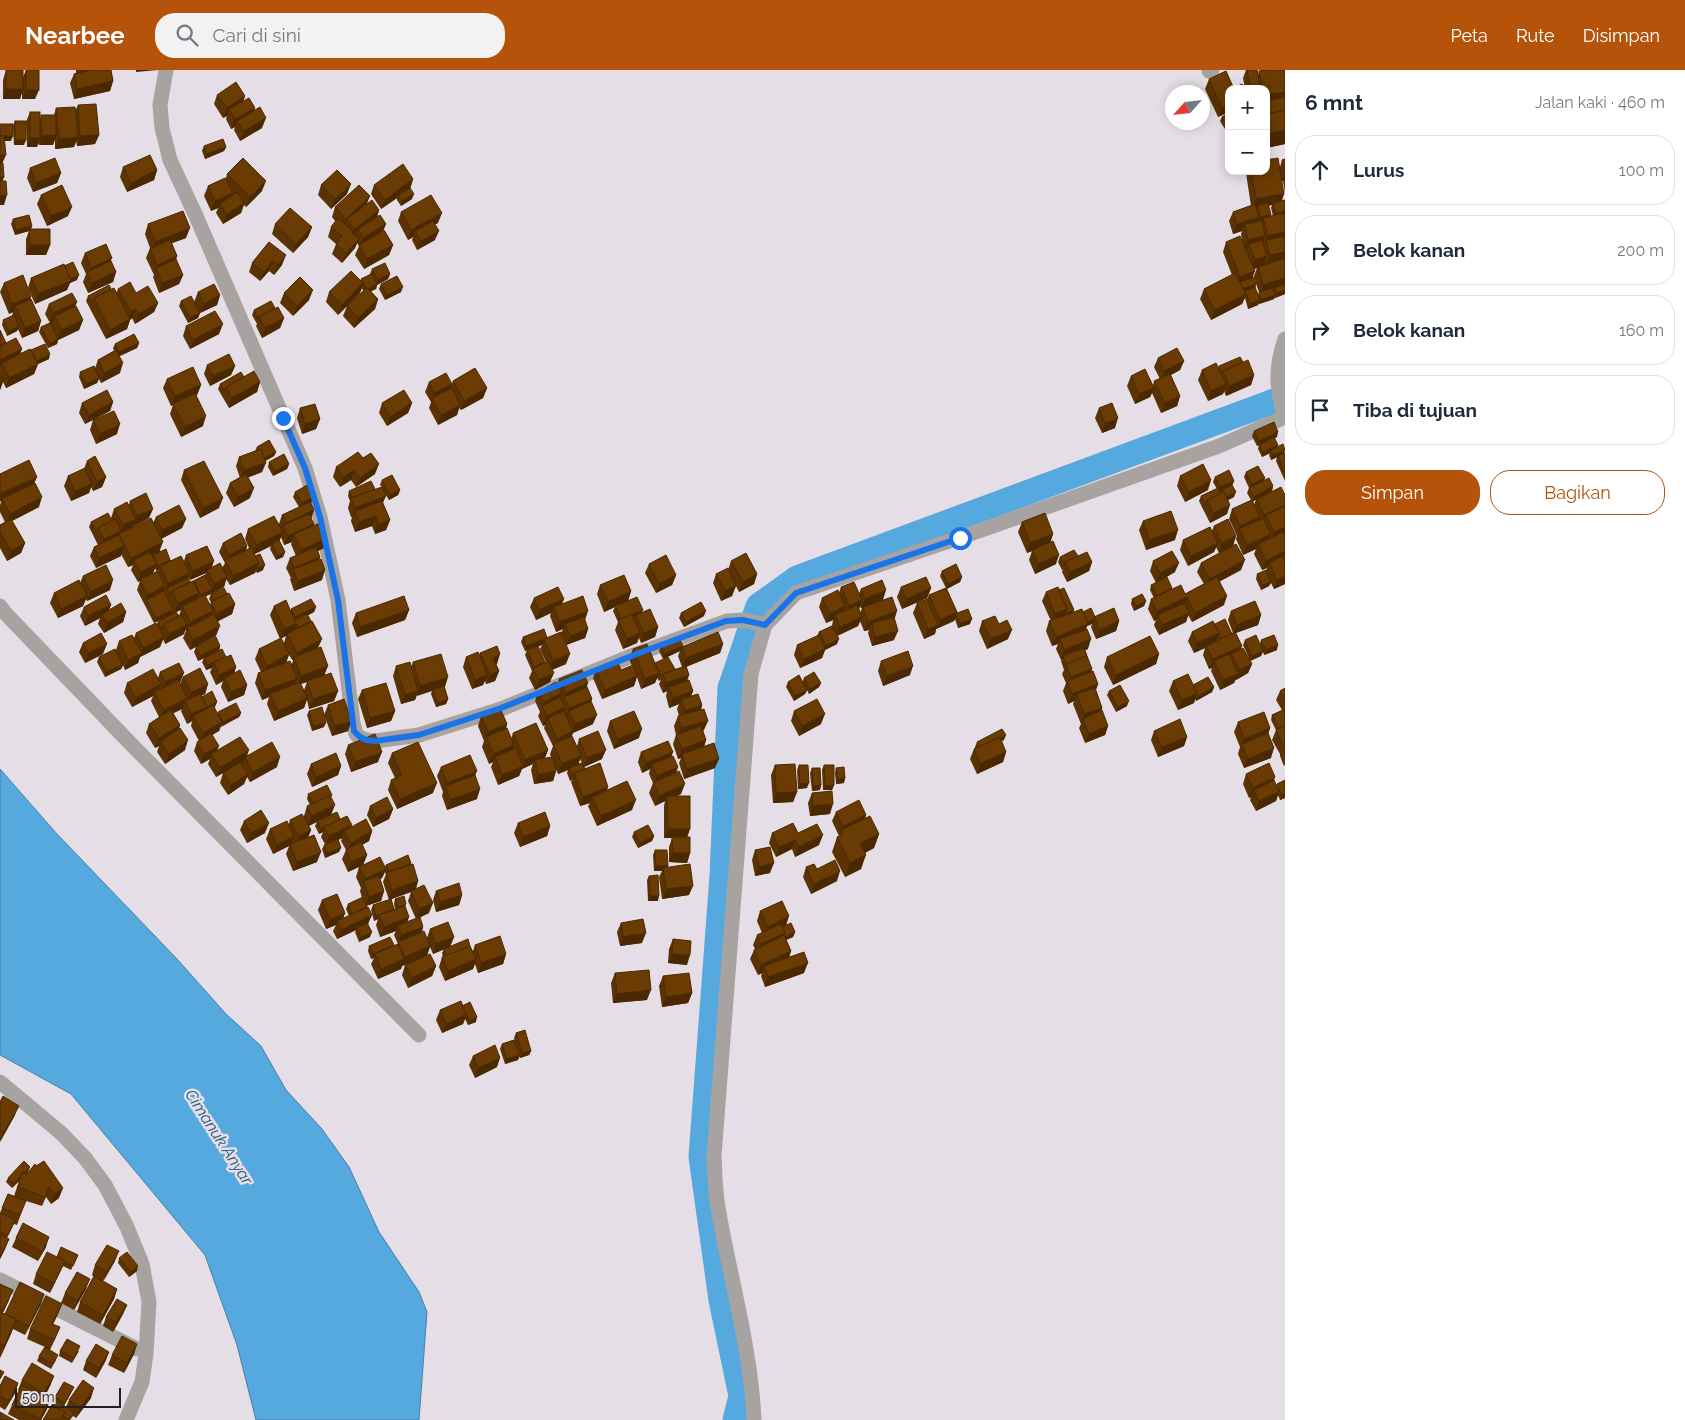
<!DOCTYPE html>
<html lang="id">
<meta charset="utf-8">
<style>
body{margin:0;font-family:Raleway,sans-serif;background:#f2f2f3;color:#1f2937}
.controls{position:absolute;right:15px;top:15px;display:grid;overflow:hidden;border-radius:10px;box-shadow:0 2px 12px #0003}
.controls button{width:45px;height:45px;display:grid;place-items:center;padding:0;border:0;border-bottom:1px solid #e0e1e3;background:#fff;color:#1f2937;font:25px sans-serif}
.compass{position:absolute;left:1165px;top:15px;width:45px;height:45px;border-radius:50%;background:#fff;box-shadow:0 2px 12px #0003;rotate:243deg}
.scale{position:absolute;left:15px;bottom:12px;width:106px;box-sizing:border-box;padding-left:5px;border:2px solid #232023;border-top:0;font-size:14px;line-height:18px;white-space:nowrap;color:#232023;-webkit-text-stroke:4px #e5dee6;paint-order:stroke}
.stop{position:absolute;width:15px;height:15px;margin:-11px;border:4px solid #1a73e8;border-radius:50%;background:#fff}
.stop.end{background:#1a73e8;border-color:#fff;box-shadow:0 1px 5px #0008}
.list{margin:0;padding:0;list-style:none}
h2{display:flex;justify-content:space-between;align-items:center;height:65px;margin:0;padding:0 20px;font-size:21px}
h2 small{font-size:16px;font-weight:400;color:#747a83}
.list li{display:grid;grid-template-columns:32px 1fr auto;gap:15px;align-items:center;box-sizing:border-box;height:70px;margin:0 10px 10px;padding:0 10px;border:1px solid #e0e1e3;border-radius:20px}
.list b{display:block;font-size:19px;white-space:nowrap}
.list em{font-size:16px;font-style:normal;color:#747a83}
.actions{display:flex;gap:10px;padding:15px 20px}
.actions a{flex:1;padding:11px 0;border:1px solid #b45309;border-radius:20px;text-align:center;font-size:18px;color:#b45309}
.actions .main{background:#b45309;color:#fff}
.icon{flex:none;width:28px;height:28px;fill:none;stroke:currentColor;stroke-width:2;stroke-linecap:round;stroke-linejoin:round}
.map{position:relative;flex:none;width:1285px;height:1350px;overflow:hidden}
header{display:flex;align-items:center;gap:30px;box-sizing:border-box;height:70px;padding:0 25px;background:#b45309;color:#fff}
header strong{font-size:24px}
nav{display:flex;gap:28px;margin-inline-start:auto;font-size:18px}
.search{width:350px;height:45px;background:#f2f2f3;display:flex;align-items:center;gap:12px;box-sizing:border-box;padding:0 18px;border-radius:20px;color:#747a83;font-size:19px}
main{display:flex}
aside{flex:1;background:#fff}
.map>svg:first-child{display:block}
.water{fill:#56a9df;stroke:#4780a7}
.lines{fill:none;stroke-linecap:round;stroke-linejoin:round}
.river{stroke:#56a9df;stroke-width:25}
.minor{stroke:#a6a3a0;stroke-width:15}
.wall{fill:#5b3303;fill-rule:evenodd}
.shaded-wall{fill:#4a2902}
.building{fill:#6a3b03;stroke:#4a2902}
.route{stroke:#1a73e8;stroke-width:6}
.labels{text-anchor:middle;dominant-baseline:central;stroke-width:5;stroke-linejoin:round;paint-order:stroke}
.water-label{font-size:16px;font-style:italic;fill:#1b587d;stroke:#e5dee6}
</style>
<header>
<strong>Nearbee</strong>
<div class="search"><svg class="icon" aria-label="search" viewBox="0 0 24 24"><circle cx="10" cy="10" r="6"/><path d="M15 15l6 6"/></svg>Cari di sini</div>
<nav><a>Peta</a><a>Rute</a><a>Disimpan</a></nav>
</header>
<main>
<div class="map">
<svg width="1285" height="1350" viewBox="0 0 1285 1350">
<rect width="100%" height="100%" fill="#e5dee6"/>
<!-- water -->
<path class="water" d="M 0,699 L 57,764 L 177,889 L 226,944 L 261,976 L 286,1020 L 322,1059 L 349,1097 L 379,1162 L 419,1222 L 427,1242 L 419,1350 L 256,1350 L 237,1275 L 205,1185 L 71,1024 L 0,985 Z"/>
<g class="lines">
<!-- river -->
<path class="river" d="M 735,1350 L 741,1326 L 721,1230 L 701,1087 L 722,806 L 730,618 L 758,536 L 797,508 L 1285,327"/>
<!-- minor -->
<g class="minor">
<path d="M 166,0 L 160,35 L 162,58 L 170,90 L 196,146 L 305,398 L 320,447 L 338,530 L 353,653 L 356,664 L 359,667 L 366,670 L 375,671 L 419,665 L 501,639 L 634,585 L 727,551 L 743,550 L 765,555"/>
<path d="M 1209,1 L 1212,0"/>
<path d="M 1285,269 C 1275,298 1276,318 1285,347"/>
<path d="M 0,536 L 7,545 L 129,672 L 419,965"/>
<path d="M 0,1012 L 61,1063 L 85,1088 L 105,1115 L 127,1157 L 142,1194 L 149,1232 L 146,1284 L 142,1312 L 126,1350"/>
<path d="M 0,1210 L 137,1279"/>
<path d="M 754,1350 C 751,1280 731,1212 719,1143 C 715,1124 715,1105 714,1086 L 751,604 L 765,555 L 796,523 L 976,462 L 1219,376 L 1285,347"/>
</g>
</g>
<!-- wall -->
<g class="wall">
<path d="M 6,0 L 23,7 L 26,0 L 35,29 L 22,29 L 22,22 L 20,29 L 3,29 L 3,10 Z"/>
<path d="M 76,0 L 111,0 L 113,11 L 110,21 L 74,29 L 70,13 L 74,4 L 76,3 Z"/>
<path d="M 1246,0 L 1257,0 L 1258,5 L 1259,1 L 1261,1 L 1261,0 L 1285,0 L 1285,74 L 1266,78 L 1266,19 L 1245,19 L 1243,8 Z"/>
<path d="M 1209,9 L 1234,18 L 1244,19 L 1229,19 L 1229,42 L 1218,47 L 1205,19 Z"/>
<path d="M 217,25 L 245,26 L 243,31 L 255,38 L 254,41 L 262,58 L 240,71 L 234,60 L 235,57 L 231,59 L 226,49 L 227,46 L 223,48 L 214,34 Z"/>
<path d="M 78,35 L 99,65 L 95,74 L 77,76 L 76,71 L 74,77 L 55,79 L 55,70 L 53,75 L 39,75 L 38,73 L 37,77 L 27,77 L 26,52 L 30,42 L 40,50 L 41,45 L 54,45 L 56,38 L 75,41 Z"/>
<path d="M 1229,43 L 1229,63 L 1228,64 L 1220,51 L 1222,47 Z"/>
<path d="M 15,51 L 24,75 L 14,75 L 13,56 Z"/>
<path d="M 204,76 L 226,77 L 224,81 L 205,89 L 202,81 Z"/>
<path d="M 1285,89 L 1285,123 L 1283,111 L 1282,111 L 1282,131 L 1285,130 L 1285,145 L 1284,146 L 1285,224 L 1275,228 L 1275,227 L 1274,229 L 1259,234 L 1259,233 L 1258,235 L 1248,239 L 1245,228 L 1242,234 L 1211,250 L 1200,229 L 1204,219 L 1232,205 L 1223,182 L 1226,172 L 1242,171 L 1241,164 L 1242,161 L 1233,164 L 1229,151 L 1233,142 L 1251,136 L 1246,103 L 1246,101 L 1266,101 L 1280,97 L 1282,90 ZM 1272,135 L 1271,138 L 1273,146 L 1270,147 L 1271,145 L 1268,136 ZM 1257,198 L 1254,206 L 1256,212 L 1253,207 L 1254,199 ZM 1256,214 L 1259,222 L 1258,225 L 1255,218 Z"/>
<path d="M 123,97 L 157,100 L 154,110 L 127,122 L 120,107 Z"/>
<path d="M 30,98 L 61,103 L 57,113 L 33,122 L 27,108 Z"/>
<path d="M 227,104 L 262,121 L 246,137 L 244,135 L 241,143 L 223,154 L 216,143 L 218,138 L 211,141 L 204,126 L 208,116 L 226,108 Z"/>
<path d="M 413,109 L 410,119 L 412,129 L 401,136 L 397,130 L 397,128 L 381,139 L 371,124 L 374,115 Z"/>
<path d="M 321,115 L 347,124 L 331,139 L 318,125 Z"/>
<path d="M 41,125 L 68,146 L 47,156 L 37,134 Z"/>
<path d="M 367,134 L 379,140 L 377,147 L 386,154 L 383,161 L 393,175 L 389,185 L 364,199 L 355,185 L 359,176 L 357,173 L 355,178 L 342,193 L 332,184 L 336,174 L 328,167 L 331,157 L 336,152 L 332,147 L 335,137 Z"/>
<path d="M 401,142 L 438,153 L 435,154 L 435,170 L 417,180 L 412,170 L 413,167 L 408,170 L 398,151 Z"/>
<path d="M 13,149 L 31,159 L 50,175 L 46,185 L 26,185 L 26,169 L 29,161 L 15,165 L 11,154 Z"/>
<path d="M 148,154 L 186,168 L 172,173 L 177,186 L 176,189 L 183,205 L 179,214 L 159,223 L 153,207 L 154,205 L 146,188 L 150,178 L 145,164 Z"/>
<path d="M 275,154 L 312,157 L 308,167 L 293,183 L 272,164 Z"/>
<path d="M 269,172 L 282,195 L 274,205 L 269,201 L 260,211 L 249,202 L 252,193 Z"/>
<path d="M 85,183 L 111,191 L 116,202 L 113,212 L 88,223 L 83,212 L 86,204 L 81,193 Z"/>
<path d="M 64,196 L 77,210 L 70,213 L 67,220 L 35,234 L 28,218 L 31,208 Z"/>
<path d="M 372,199 L 390,204 L 388,209 L 377,215 L 376,219 L 371,221 L 378,229 L 375,239 L 354,258 L 343,246 L 347,236 L 338,245 L 326,232 L 329,222 L 361,210 L 361,209 L 370,204 ZM 362,218 L 363,221 L 347,236 L 360,223 Z"/>
<path d="M 4,213 L 30,229 L 41,251 L 38,261 L 22,268 L 18,259 L 17,261 L 7,266 L 2,255 L 3,250 L 12,246 L 13,242 L 9,244 L 0,222 Z"/>
<path d="M 381,214 L 401,222 L 385,230 L 379,219 Z"/>
<path d="M 111,219 L 117,222 L 118,219 L 136,223 L 158,233 L 154,242 L 135,254 L 132,248 L 130,250 L 127,259 L 106,269 L 86,231 L 88,226 Z"/>
<path d="M 198,222 L 220,225 L 217,235 L 200,243 L 198,248 L 188,253 L 179,236 L 181,231 L 194,232 Z"/>
<path d="M 284,223 L 309,230 L 293,246 L 280,233 Z"/>
<path d="M 49,234 L 75,236 L 83,250 L 79,260 L 58,270 L 57,274 L 48,278 L 39,262 L 41,257 L 50,253 L 45,244 Z"/>
<path d="M 275,238 L 284,248 L 280,258 L 262,268 L 256,256 L 257,254 L 252,245 L 254,240 Z"/>
<path d="M 186,256 L 219,264 L 190,279 L 183,266 Z"/>
<path d="M 0,260 L 6,273 L 22,279 L 20,283 L 31,281 L 49,289 L 38,294 L 34,304 L 6,318 L 3,312 L 0,320 Z"/>
<path d="M 139,273 L 137,278 L 120,286 L 120,303 L 101,313 L 99,309 L 97,313 L 84,319 L 79,307 L 80,302 L 95,298 L 98,290 L 114,281 L 113,278 L 115,274 Z"/>
<path d="M 1158,288 L 1184,291 L 1180,300 L 1171,305 L 1180,326 L 1177,336 L 1161,343 L 1152,323 L 1150,327 L 1135,334 L 1127,316 L 1131,306 L 1153,316 L 1154,311 L 1160,309 L 1154,297 Z"/>
<path d="M 1243,292 L 1254,305 L 1251,315 L 1226,326 L 1224,321 L 1223,324 L 1208,331 L 1198,310 L 1202,300 Z"/>
<path d="M 207,295 L 235,296 L 231,305 L 210,316 L 204,304 Z"/>
<path d="M 244,307 L 260,312 L 257,322 L 229,338 L 222,326 L 223,325 L 222,326 L 218,319 L 220,314 Z"/>
<path d="M 167,309 L 201,315 L 197,325 L 196,325 L 203,356 L 181,367 L 170,344 L 173,335 L 171,336 L 163,318 Z"/>
<path d="M 453,311 L 487,318 L 483,328 L 461,340 L 459,338 L 457,345 L 438,355 L 429,338 L 431,332 L 425,322 L 429,312 L 452,314 Z"/>
<path d="M 113,332 L 110,341 L 85,354 L 79,343 L 82,333 Z"/>
<path d="M 382,333 L 412,333 L 408,343 L 387,356 L 379,343 Z"/>
<path d="M 300,338 L 320,349 L 316,359 L 302,364 L 297,348 Z"/>
<path d="M 1099,338 L 1115,358 L 1102,363 L 1095,348 Z"/>
<path d="M 93,350 L 117,364 L 96,374 L 90,360 Z"/>
<path d="M 1254,361 L 1277,367 L 1274,368 L 1277,377 L 1284,383 L 1285,383 L 1285,411 L 1276,391 L 1277,387 L 1271,390 L 1269,385 L 1270,383 L 1262,387 L 1258,379 L 1259,375 L 1257,376 L 1252,366 Z"/>
<path d="M 257,377 L 276,382 L 274,386 L 265,391 L 262,402 L 247,408 L 250,428 L 234,437 L 226,423 L 230,413 L 240,408 L 236,396 L 239,387 L 255,381 Z"/>
<path d="M 363,388 L 375,404 L 356,417 L 351,410 L 340,417 L 333,407 L 336,397 Z"/>
<path d="M 87,391 L 106,407 L 102,417 L 93,421 L 91,417 L 89,423 L 71,431 L 64,416 L 68,406 L 84,399 Z"/>
<path d="M 269,392 L 289,394 L 287,399 L 273,406 L 268,397 Z"/>
<path d="M 184,400 L 219,438 L 200,448 L 181,410 Z"/>
<path d="M 1246,402 L 1265,408 L 1264,410 L 1273,416 L 1272,421 L 1285,425 L 1285,514 L 1274,519 L 1271,513 L 1269,516 L 1261,520 L 1256,509 L 1257,504 L 1266,501 L 1267,498 L 1262,500 L 1254,484 L 1256,479 L 1243,485 L 1236,469 L 1237,466 L 1229,449 L 1232,439 L 1251,430 L 1247,423 L 1249,418 L 1244,407 ZM 1256,429 L 1254,435 L 1252,432 Z"/>
<path d="M 0,404 L 35,413 L 39,437 L 12,451 L 25,473 L 21,483 L 7,491 L 0,478 L 0,455 L 5,452 L 0,442 L 0,435 L 1,432 Z"/>
<path d="M 1180,406 L 1208,420 L 1185,432 L 1177,416 Z"/>
<path d="M 1215,407 L 1234,411 L 1232,415 L 1234,427 L 1228,430 L 1227,444 L 1210,453 L 1199,431 L 1201,426 L 1217,419 L 1213,412 Z"/>
<path d="M 382,410 L 400,420 L 398,425 L 389,430 L 384,422 L 383,433 L 390,450 L 386,460 L 375,464 L 372,456 L 355,462 L 351,451 L 352,447 L 351,447 L 348,438 L 350,431 L 348,426 L 349,421 L 374,420 L 382,417 L 380,415 Z"/>
<path d="M 295,422 L 315,426 L 313,431 L 311,432 L 314,440 L 311,448 L 314,454 L 313,456 L 324,478 L 318,481 L 320,487 L 319,490 L 322,510 L 294,521 L 290,509 L 291,508 L 286,498 L 290,488 L 296,486 L 291,474 L 292,472 L 284,475 L 281,467 L 279,471 L 285,482 L 283,487 L 276,490 L 270,479 L 271,476 L 254,484 L 263,500 L 257,503 L 256,501 L 255,503 L 230,515 L 226,509 L 224,517 L 205,526 L 210,535 L 211,532 L 209,529 L 211,524 L 227,524 L 235,534 L 232,544 L 217,552 L 216,566 L 190,580 L 183,568 L 186,561 L 185,560 L 184,564 L 165,574 L 163,569 L 160,577 L 140,587 L 138,593 L 125,600 L 123,595 L 121,599 L 105,607 L 97,592 L 99,587 L 116,580 L 119,571 L 134,568 L 136,563 L 157,554 L 158,552 L 165,548 L 154,553 L 137,520 L 140,511 L 138,512 L 131,500 L 133,495 L 128,497 L 121,484 L 121,486 L 96,498 L 90,486 L 94,477 L 98,475 L 89,457 L 91,452 L 111,448 L 114,439 L 129,435 L 130,431 L 149,448 L 134,456 L 134,455 L 133,457 L 153,453 L 156,447 L 186,449 L 182,458 L 161,469 L 160,482 L 170,490 L 184,491 L 186,485 L 212,497 L 222,498 L 225,493 L 219,482 L 223,473 L 247,476 L 246,480 L 249,478 L 245,469 L 248,459 L 279,454 L 282,445 L 299,437 L 293,427 ZM 155,498 L 156,501 L 158,500 L 158,501 L 153,503 ZM 206,503 L 205,505 L 190,512 L 188,508 L 188,507 L 190,510 ZM 181,540 L 179,546 L 176,542 Z"/>
<path d="M 1143,451 L 1175,470 L 1146,480 L 1139,460 Z"/>
<path d="M 1022,452 L 1053,464 L 1050,472 L 1056,494 L 1035,504 L 1029,490 L 1032,481 L 1027,483 L 1018,462 Z"/>
<path d="M 1214,456 L 1236,466 L 1233,475 L 1241,500 L 1220,511 L 1224,535 L 1192,552 L 1188,545 L 1186,552 L 1159,565 L 1154,555 L 1156,550 L 1154,551 L 1148,539 L 1151,529 L 1154,528 L 1150,520 L 1151,515 L 1172,518 L 1171,520 L 1185,524 L 1204,514 L 1197,502 L 1201,493 L 1219,483 L 1216,477 L 1214,482 L 1188,496 L 1180,480 L 1183,470 L 1212,461 Z"/>
<path d="M 1078,486 L 1092,492 L 1089,501 L 1067,512 L 1062,502 L 1063,499 L 1062,500 L 1058,492 L 1060,487 Z"/>
<path d="M 731,491 L 757,504 L 754,514 L 739,522 L 735,514 L 732,526 L 721,531 L 713,513 L 716,504 L 728,500 Z"/>
<path d="M 1153,491 L 1175,502 L 1156,513 L 1150,501 Z"/>
<path d="M 649,494 L 676,505 L 672,515 L 656,523 L 645,503 Z"/>
<path d="M 942,501 L 962,507 L 960,512 L 947,519 L 957,542 L 957,543 L 970,554 L 958,558 L 955,549 L 954,551 L 936,559 L 935,564 L 924,569 L 913,543 L 917,533 L 927,529 L 929,525 L 946,518 L 940,506 Z"/>
<path d="M 83,506 L 110,520 L 87,531 L 86,529 L 83,536 L 58,548 L 50,533 L 54,523 L 80,513 Z"/>
<path d="M 600,515 L 631,521 L 628,531 L 658,557 L 655,567 L 641,573 L 639,568 L 637,573 L 623,579 L 615,560 L 618,552 L 613,541 L 615,537 L 604,542 L 597,524 Z"/>
<path d="M 841,517 L 859,524 L 861,519 L 883,530 L 894,549 L 894,570 L 872,576 L 868,563 L 869,560 L 864,561 L 860,551 L 858,556 L 837,566 L 837,574 L 825,580 L 822,588 L 800,598 L 794,585 L 797,575 L 817,566 L 819,562 L 832,556 L 833,550 L 826,553 L 819,537 L 822,528 L 839,523 ZM 860,536 L 861,538 L 862,538 L 860,543 L 859,540 Z"/>
<path d="M 901,517 L 931,518 L 927,528 L 902,539 L 897,527 Z"/>
<path d="M 1059,520 L 1073,542 L 1083,542 L 1095,547 L 1119,551 L 1116,561 L 1096,569 L 1091,557 L 1092,554 L 1087,556 L 1086,559 L 1088,579 L 1085,580 L 1092,602 L 1098,614 L 1096,620 L 1102,638 L 1101,641 L 1108,656 L 1105,665 L 1085,673 L 1079,658 L 1081,654 L 1073,634 L 1074,631 L 1068,634 L 1063,621 L 1066,613 L 1062,604 L 1064,600 L 1061,591 L 1062,589 L 1061,590 L 1056,579 L 1058,574 L 1052,576 L 1046,561 L 1049,551 L 1051,551 L 1042,531 L 1046,522 Z"/>
<path d="M 534,528 L 562,533 L 585,550 L 588,559 L 585,568 L 566,575 L 566,594 L 552,600 L 550,612 L 535,620 L 529,608 L 532,601 L 525,585 L 527,580 L 525,581 L 521,572 L 523,567 L 547,568 L 561,563 L 563,559 L 556,562 L 550,546 L 551,543 L 536,550 L 530,537 ZM 542,575 L 540,579 L 546,592 L 545,593 L 530,579 Z"/>
<path d="M 1132,529 L 1146,531 L 1144,536 L 1134,541 L 1131,534 Z"/>
<path d="M 111,535 L 109,540 L 126,542 L 123,552 L 104,563 L 98,554 L 100,548 L 85,556 L 80,546 L 84,537 Z"/>
<path d="M 274,536 L 291,541 L 291,539 L 316,537 L 314,542 L 308,545 L 318,578 L 325,605 L 338,621 L 334,631 L 309,639 L 307,630 L 304,638 L 274,651 L 267,634 L 269,627 L 262,630 L 255,613 L 258,603 L 261,602 L 255,589 L 259,579 L 280,569 L 270,545 ZM 286,566 L 284,573 L 281,568 ZM 289,585 L 293,591 L 291,595 L 286,592 ZM 307,612 L 304,620 L 301,614 Z"/>
<path d="M 409,540 L 405,550 L 357,567 L 352,553 L 356,543 Z"/>
<path d="M 1231,541 L 1261,545 L 1258,555 L 1236,563 L 1242,576 L 1240,579 L 1249,588 L 1243,575 L 1245,570 L 1260,574 L 1261,570 L 1277,580 L 1264,585 L 1263,582 L 1261,586 L 1250,591 L 1252,594 L 1248,603 L 1236,610 L 1236,609 L 1234,613 L 1220,620 L 1211,601 L 1212,598 L 1209,599 L 1203,585 L 1205,578 L 1194,583 L 1188,571 L 1192,562 L 1215,554 L 1232,564 L 1233,563 L 1228,550 Z"/>
<path d="M 681,543 L 704,546 L 684,557 L 679,548 Z"/>
<path d="M 982,551 L 999,554 L 1008,569 L 987,579 L 979,561 Z"/>
<path d="M 83,573 L 103,584 L 85,593 L 79,582 Z"/>
<path d="M 723,574 L 720,583 L 686,597 L 689,605 L 687,610 L 693,621 L 691,626 L 702,635 L 701,640 L 704,660 L 703,661 L 706,670 L 704,677 L 715,698 L 684,709 L 679,693 L 681,688 L 678,689 L 673,674 L 676,665 L 674,656 L 678,646 L 679,646 L 677,639 L 679,634 L 669,638 L 666,626 L 667,621 L 663,623 L 659,614 L 661,610 L 659,611 L 657,608 L 655,613 L 641,619 L 637,607 L 634,616 L 602,629 L 593,608 L 596,599 L 621,600 L 632,596 L 629,589 L 633,579 L 655,593 L 675,599 L 682,597 L 678,586 L 680,581 L 663,589 L 659,581 L 661,576 L 683,576 Z"/>
<path d="M 220,576 L 219,581 L 236,597 L 234,603 L 247,615 L 244,625 L 228,632 L 221,617 L 223,611 L 216,615 L 210,602 L 212,598 L 206,600 L 202,592 L 204,588 L 198,591 L 194,582 L 196,577 Z"/>
<path d="M 480,583 L 497,594 L 496,594 L 499,601 L 495,611 L 486,614 L 485,611 L 483,615 L 472,619 L 463,597 L 466,587 L 479,586 Z"/>
<path d="M 1159,584 L 1156,594 L 1113,615 L 1104,597 L 1107,587 Z"/>
<path d="M 881,591 L 910,605 L 883,616 L 878,601 Z"/>
<path d="M 413,592 L 444,617 L 448,629 L 446,634 L 436,637 L 431,624 L 432,621 L 417,625 L 415,630 L 401,634 L 393,606 L 396,596 L 411,597 Z"/>
<path d="M 160,602 L 180,613 L 180,614 L 183,607 L 208,614 L 205,624 L 201,626 L 217,632 L 214,637 L 217,643 L 241,643 L 239,647 L 221,656 L 219,661 L 212,665 L 217,681 L 246,687 L 277,697 L 250,712 L 247,707 L 244,714 L 228,725 L 220,713 L 223,703 L 216,707 L 208,694 L 210,689 L 201,694 L 194,681 L 197,672 L 199,671 L 191,656 L 192,651 L 187,654 L 181,641 L 182,639 L 173,643 L 180,655 L 179,659 L 185,680 L 165,694 L 157,682 L 159,676 L 155,678 L 146,663 L 149,654 L 159,647 L 151,631 L 153,626 L 132,637 L 124,623 L 127,613 L 158,608 Z"/>
<path d="M 804,608 L 821,613 L 819,617 L 809,624 L 807,620 L 805,624 L 794,631 L 786,617 L 788,612 L 803,611 Z"/>
<path d="M 559,609 L 587,617 L 592,629 L 591,632 L 593,654 L 573,663 L 571,666 L 577,676 L 579,669 L 602,689 L 584,697 L 585,699 L 608,720 L 632,740 L 597,756 L 588,736 L 590,733 L 580,736 L 571,712 L 572,710 L 570,711 L 567,703 L 568,700 L 558,704 L 555,697 L 556,701 L 553,711 L 534,714 L 531,700 L 533,694 L 522,699 L 519,706 L 498,715 L 491,697 L 493,692 L 489,694 L 482,677 L 484,671 L 478,656 L 481,646 L 507,654 L 506,659 L 511,669 L 513,663 L 548,680 L 545,688 L 551,687 L 550,684 L 553,676 L 544,658 L 545,655 L 543,656 L 538,646 L 540,642 L 535,631 L 538,622 L 557,615 ZM 580,689 L 582,693 L 578,694 Z"/>
<path d="M 1173,611 L 1193,615 L 1214,617 L 1212,622 L 1196,631 L 1195,629 L 1194,633 L 1178,640 L 1169,621 Z"/>
<path d="M 1285,618 L 1285,695 L 1284,696 L 1280,686 L 1280,684 L 1272,670 L 1276,660 L 1271,650 L 1272,645 L 1282,640 L 1276,630 L 1280,621 Z"/>
<path d="M 362,620 L 395,641 L 391,651 L 367,658 L 358,629 Z"/>
<path d="M 1109,621 L 1127,636 L 1116,642 L 1107,625 Z"/>
<path d="M 328,635 L 348,661 L 332,666 L 324,645 Z"/>
<path d="M 309,641 L 324,657 L 312,661 L 307,645 Z"/>
<path d="M 794,641 L 821,654 L 799,666 L 791,651 Z"/>
<path d="M 610,651 L 639,668 L 614,679 L 607,661 Z"/>
<path d="M 1238,652 L 1270,658 L 1268,664 L 1271,688 L 1244,698 L 1238,684 L 1240,677 L 1234,662 Z"/>
<path d="M 1154,661 L 1187,667 L 1184,676 L 1158,687 L 1151,670 Z"/>
<path d="M 1004,670 L 1001,671 L 1006,682 L 1003,692 L 977,704 L 970,689 L 974,679 L 975,678 L 975,677 L 977,672 Z"/>
<path d="M 348,675 L 378,692 L 351,702 L 345,684 Z"/>
<path d="M 641,682 L 673,682 L 671,687 L 676,702 L 681,724 L 677,726 L 687,767 L 690,783 L 687,793 L 669,792 L 669,777 L 672,768 L 664,768 L 664,736 L 665,731 L 655,736 L 649,723 L 653,713 L 649,704 L 650,699 L 642,703 L 638,692 Z"/>
<path d="M 392,683 L 433,723 L 397,739 L 388,720 L 391,710 L 395,708 L 388,693 Z"/>
<path d="M 311,694 L 341,696 L 338,705 L 312,717 L 307,704 Z"/>
<path d="M 775,695 L 797,722 L 793,732 L 773,733 L 771,705 Z"/>
<path d="M 799,695 L 807,718 L 798,719 L 797,700 Z"/>
<path d="M 824,695 L 834,715 L 832,720 L 823,720 L 822,700 Z"/>
<path d="M 441,697 L 475,705 L 477,729 L 447,740 L 442,726 L 443,722 L 437,706 Z"/>
<path d="M 812,698 L 821,715 L 820,720 L 812,721 L 810,703 Z"/>
<path d="M 836,698 L 845,708 L 844,713 L 836,714 L 835,703 Z"/>
<path d="M 1246,704 L 1274,711 L 1285,728 L 1280,730 L 1278,725 L 1276,731 L 1256,741 L 1250,730 L 1251,727 L 1249,728 L 1243,714 Z"/>
<path d="M 812,723 L 830,744 L 810,746 L 808,733 Z"/>
<path d="M 308,724 L 332,725 L 331,727 L 331,744 L 340,749 L 351,758 L 372,761 L 369,771 L 362,775 L 367,785 L 363,795 L 348,802 L 342,789 L 346,780 L 341,771 L 342,768 L 338,770 L 339,782 L 325,788 L 322,779 L 325,774 L 321,767 L 323,762 L 319,764 L 315,756 L 317,752 L 309,756 L 311,760 L 308,767 L 317,792 L 293,801 L 286,784 L 289,776 L 273,784 L 266,769 L 270,759 L 289,754 L 290,750 L 304,746 L 307,736 L 310,735 L 307,729 Z"/>
<path d="M 370,736 L 393,739 L 389,749 L 373,757 L 367,745 Z"/>
<path d="M 836,742 L 866,745 L 865,749 L 879,764 L 874,778 L 865,783 L 861,799 L 845,807 L 832,782 L 837,767 L 839,766 L 832,751 Z"/>
<path d="M 244,751 L 265,763 L 247,773 L 240,760 Z"/>
<path d="M 518,753 L 550,756 L 547,766 L 520,777 L 514,763 Z"/>
<path d="M 634,762 L 654,766 L 652,771 L 638,778 L 632,767 Z"/>
<path d="M 772,763 L 798,763 L 819,775 L 795,787 L 792,779 L 776,787 L 769,773 Z"/>
<path d="M 655,780 L 668,796 L 667,797 L 689,825 L 662,829 L 659,807 L 662,801 L 654,801 L 653,785 Z"/>
<path d="M 755,780 L 770,803 L 755,806 L 752,790 Z"/>
<path d="M 411,793 L 411,795 L 418,811 L 416,819 L 429,843 L 417,849 L 423,857 L 422,862 L 427,868 L 430,859 L 454,867 L 450,876 L 473,881 L 475,875 L 506,884 L 503,894 L 478,903 L 475,894 L 473,899 L 445,911 L 439,897 L 442,887 L 443,887 L 442,883 L 444,879 L 433,884 L 430,877 L 427,885 L 436,896 L 432,906 L 408,918 L 402,905 L 405,895 L 414,891 L 402,896 L 401,899 L 378,909 L 371,894 L 374,888 L 371,889 L 368,881 L 369,876 L 393,876 L 398,874 L 394,865 L 396,861 L 380,867 L 376,855 L 378,849 L 374,851 L 371,840 L 373,835 L 389,830 L 383,812 L 386,804 L 385,802 L 382,808 L 380,809 L 384,821 L 381,831 L 366,836 L 370,867 L 359,872 L 355,862 L 356,860 L 337,869 L 333,861 L 336,855 L 326,859 L 318,840 L 322,830 L 345,843 L 343,849 L 349,846 L 346,839 L 348,834 L 362,828 L 360,821 L 361,818 L 356,807 L 359,797 L 385,797 L 386,795 ZM 411,822 L 408,831 L 416,849 L 407,852 L 409,847 L 405,838 L 406,834 L 395,829 L 394,834 L 395,839 L 394,839 L 391,829 Z"/>
<path d="M 806,797 L 817,799 L 837,811 L 811,824 L 803,807 Z"/>
<path d="M 649,806 L 658,831 L 648,831 L 647,810 Z"/>
<path d="M 436,821 L 462,825 L 459,835 L 436,842 L 433,830 Z"/>
<path d="M 760,841 L 786,856 L 795,862 L 793,867 L 786,870 L 791,881 L 789,887 L 804,903 L 765,917 L 761,906 L 762,903 L 758,905 L 750,889 L 754,880 L 755,879 L 753,875 L 757,865 L 762,863 L 757,851 Z"/>
<path d="M 621,853 L 642,873 L 620,876 L 617,862 Z"/>
<path d="M 673,869 L 687,895 L 668,893 L 669,879 Z"/>
<path d="M 615,903 L 647,930 L 613,933 L 611,913 Z"/>
<path d="M 663,906 L 692,923 L 688,933 L 662,937 L 659,916 Z"/>
<path d="M 463,936 L 476,952 L 468,955 L 465,949 L 463,954 L 442,963 L 436,950 L 440,940 Z"/>
<path d="M 516,963 L 531,981 L 529,985 L 520,988 L 519,986 L 518,990 L 505,994 L 500,979 L 502,974 L 515,973 L 514,968 Z"/>
<path d="M 473,986 L 497,997 L 475,1008 L 469,995 Z"/>
<path d="M 0,1032 L 15,1045 L 0,1072 Z"/>
<path d="M 35,1094 L 59,1128 L 51,1134 L 46,1127 L 42,1136 L 23,1130 L 22,1141 L 17,1155 L 14,1154 L 7,1168 L 9,1169 L 5,1179 L 0,1189 L 0,1143 L 8,1124 L 14,1126 L 19,1111 L 12,1118 L 6,1112 L 8,1108 L 30,1097 L 28,1102 L 26,1104 L 27,1104 Z"/>
<path d="M 16,1168 L 46,1177 L 38,1191 L 12,1177 Z"/>
<path d="M 78,1185 L 71,1200 L 63,1196 L 50,1223 L 33,1214 L 36,1204 L 57,1187 Z"/>
<path d="M 119,1188 L 137,1201 L 129,1207 L 118,1193 Z"/>
<path d="M 115,1191 L 103,1211 L 117,1219 L 114,1229 L 100,1254 L 77,1242 L 80,1232 L 94,1207 L 92,1205 L 95,1195 Z"/>
<path d="M 0,1214 L 9,1230 L 3,1243 L 5,1244 L 41,1234 L 25,1265 L 13,1259 L 0,1288 Z"/>
<path d="M 86,1219 L 74,1240 L 61,1233 L 65,1223 Z"/>
<path d="M 62,1234 L 53,1254 L 60,1257 L 50,1280 L 56,1290 L 51,1299 L 37,1291 L 39,1286 L 45,1277 L 27,1269 L 30,1259 Z"/>
<path d="M 127,1235 L 123,1244 L 113,1262 L 103,1256 L 106,1247 Z"/>
<path d="M 137,1274 L 134,1284 L 124,1303 L 108,1295 L 112,1285 Z"/>
<path d="M 60,1281 L 79,1281 L 72,1293 L 59,1286 Z"/>
<path d="M 109,1282 L 105,1292 L 96,1308 L 83,1300 L 86,1291 Z"/>
<path d="M 54,1306 L 50,1316 L 45,1326 L 47,1339 L 41,1350 L 19,1350 L 8,1344 L 12,1335 L 19,1320 L 18,1320 L 22,1310 Z"/>
<path d="M 18,1313 L 15,1323 L 5,1340 L 0,1337 L 0,1316 Z"/>
<path d="M 74,1317 L 64,1336 L 66,1337 L 69,1330 L 91,1328 L 76,1348 L 73,1346 L 70,1350 L 43,1350 L 52,1335 L 55,1327 Z"/>
</g>
<!-- shaded-wall -->
<g class="shaded-wall">
<path d="M 79,0 L 111,0 L 76,6 Z"/>
<path d="M 136,0 L 158,0 L 136,2 Z"/>
<path d="M 113,11 L 110,21 L 74,29 L 77,19 Z"/>
<path d="M 6,19 L 23,19 L 20,29 L 3,29 Z"/>
<path d="M 26,20 L 39,20 L 35,29 L 22,29 Z"/>
<path d="M 1285,22 L 1285,31 L 1266,34 L 1266,25 Z"/>
<path d="M 245,26 L 242,36 L 229,39 L 227,46 L 223,48 L 227,38 Z"/>
<path d="M 1229,34 L 1229,42 L 1218,47 L 1222,38 Z"/>
<path d="M 255,38 L 251,48 L 237,51 L 235,57 L 231,59 L 235,49 Z"/>
<path d="M 266,48 L 262,58 L 240,71 L 244,61 Z"/>
<path d="M 1285,60 L 1285,74 L 1266,78 L 1266,64 Z"/>
<path d="M 56,65 L 53,75 L 39,75 L 42,66 Z"/>
<path d="M 99,65 L 95,74 L 77,76 L 80,66 Z"/>
<path d="M 0,66 L 13,66 L 11,71 L 0,71 Z"/>
<path d="M 78,67 L 74,77 L 55,79 L 59,69 Z"/>
<path d="M 30,68 L 40,68 L 37,77 L 27,77 Z"/>
<path d="M 15,70 L 26,70 L 24,75 L 14,75 Z"/>
<path d="M 226,77 L 224,81 L 205,89 L 206,84 Z"/>
<path d="M 0,85 L 6,85 L 2,94 L 0,95 Z"/>
<path d="M 157,100 L 154,110 L 127,122 L 131,113 Z"/>
<path d="M 1285,102 L 1285,109 L 1285,107 L 1283,111 L 1281,111 Z"/>
<path d="M 61,103 L 57,113 L 33,122 L 36,113 Z"/>
<path d="M 0,107 L 4,107 L 1,116 L 0,116 Z"/>
<path d="M 413,109 L 410,119 L 398,125 L 397,128 L 381,139 L 385,130 Z"/>
<path d="M 266,111 L 262,121 L 246,137 L 250,127 Z"/>
<path d="M 351,114 L 347,124 L 331,139 L 335,129 Z"/>
<path d="M 233,123 L 229,132 L 220,134 L 218,138 L 211,141 L 215,131 Z"/>
<path d="M 414,124 L 412,129 L 401,136 L 402,131 Z"/>
<path d="M 1284,124 L 1281,134 L 1273,133 L 1272,135 L 1258,137 L 1258,135 L 1257,138 L 1252,138 L 1256,129 Z"/>
<path d="M 7,125 L 4,135 L 0,135 L 0,126 Z"/>
<path d="M 370,126 L 366,136 L 347,149 L 345,156 L 342,158 L 346,149 Z"/>
<path d="M 244,133 L 241,143 L 223,154 L 227,144 Z"/>
<path d="M 72,137 L 68,146 L 47,156 L 51,146 Z"/>
<path d="M 379,140 L 376,150 L 358,159 L 355,165 L 351,168 L 355,159 Z"/>
<path d="M 1285,141 L 1285,145 L 1273,148 L 1275,143 Z"/>
<path d="M 442,143 L 438,153 L 417,164 L 415,161 L 413,167 L 408,170 L 411,160 Z"/>
<path d="M 1271,145 L 1269,150 L 1263,148 L 1262,151 L 1259,152 L 1260,147 Z"/>
<path d="M 1259,147 L 1256,156 L 1245,154 L 1242,161 L 1233,164 L 1237,154 Z"/>
<path d="M 386,154 L 382,163 L 359,177 L 363,168 Z"/>
<path d="M 32,156 L 31,161 L 29,159 L 29,161 L 15,165 L 16,160 Z"/>
<path d="M 312,157 L 308,167 L 293,183 L 296,174 Z"/>
<path d="M 190,158 L 186,168 L 151,181 L 155,172 Z"/>
<path d="M 439,161 L 435,170 L 417,180 L 421,171 Z"/>
<path d="M 1285,162 L 1285,169 L 1266,170 L 1264,176 L 1268,166 Z"/>
<path d="M 1265,166 L 1262,176 L 1249,174 L 1247,179 L 1244,179 L 1248,170 Z"/>
<path d="M 359,169 L 355,178 L 342,193 L 346,183 Z"/>
<path d="M 30,175 L 50,175 L 46,185 L 26,185 Z"/>
<path d="M 393,175 L 389,185 L 364,199 L 367,189 Z"/>
<path d="M 1285,182 L 1285,191 L 1266,195 L 1270,185 Z"/>
<path d="M 286,185 L 282,195 L 274,205 L 278,195 Z"/>
<path d="M 177,186 L 174,196 L 156,198 L 153,205 L 157,195 Z"/>
<path d="M 1267,186 L 1264,196 L 1251,200 L 1255,190 Z"/>
<path d="M 112,188 L 108,198 L 88,206 L 91,198 Z"/>
<path d="M 272,191 L 269,201 L 260,211 L 264,202 Z"/>
<path d="M 1255,201 L 1251,211 L 1237,216 L 1240,207 Z"/>
<path d="M 116,202 L 113,212 L 88,223 L 92,213 Z"/>
<path d="M 390,204 L 388,209 L 377,215 L 376,219 L 365,224 L 367,220 L 376,215 L 378,210 Z"/>
<path d="M 79,205 L 77,210 L 70,213 L 67,220 L 35,234 L 38,224 Z"/>
<path d="M 183,205 L 179,214 L 159,223 L 162,213 Z"/>
<path d="M 1285,208 L 1285,217 L 1275,218 L 1274,220 L 1260,224 L 1263,215 Z"/>
<path d="M 363,213 L 360,223 L 338,245 L 342,235 Z"/>
<path d="M 1256,214 L 1255,219 L 1245,221 L 1245,222 L 1243,219 Z"/>
<path d="M 403,217 L 401,222 L 385,230 L 387,225 Z"/>
<path d="M 313,220 L 309,230 L 293,246 L 297,236 Z"/>
<path d="M 1285,220 L 1285,224 L 1275,228 L 1277,223 Z"/>
<path d="M 1246,224 L 1242,234 L 1211,250 L 1214,240 Z"/>
<path d="M 220,225 L 217,235 L 200,243 L 198,248 L 188,253 L 190,248 L 200,243 L 204,234 Z"/>
<path d="M 1275,225 L 1274,229 L 1259,234 L 1261,229 Z"/>
<path d="M 31,227 L 28,236 L 15,236 L 13,242 L 9,244 L 12,234 Z"/>
<path d="M 378,229 L 375,239 L 354,258 L 358,248 Z"/>
<path d="M 1260,230 L 1258,235 L 1248,239 L 1250,234 Z"/>
<path d="M 77,232 L 73,242 L 55,246 L 53,252 L 50,253 L 53,243 Z"/>
<path d="M 158,233 L 154,242 L 135,254 L 139,244 Z"/>
<path d="M 136,239 L 132,248 L 130,250 L 127,259 L 106,269 L 110,260 L 128,250 L 131,242 Z"/>
<path d="M 284,248 L 280,258 L 262,268 L 265,258 Z"/>
<path d="M 83,250 L 79,260 L 58,270 L 57,274 L 48,278 L 50,274 L 58,269 L 61,260 Z"/>
<path d="M 41,251 L 38,261 L 22,268 L 25,258 Z"/>
<path d="M 223,254 L 219,264 L 190,279 L 193,270 Z"/>
<path d="M 19,256 L 17,261 L 7,266 L 9,261 Z"/>
<path d="M 139,273 L 137,278 L 117,287 L 119,282 Z"/>
<path d="M 22,279 L 18,289 L 2,293 L 0,297 L 0,290 Z"/>
<path d="M 50,284 L 49,289 L 38,294 L 34,304 L 6,318 L 9,308 L 37,291 Z"/>
<path d="M 1184,291 L 1180,300 L 1161,310 L 1164,301 Z"/>
<path d="M 123,293 L 120,303 L 101,313 L 104,303 Z"/>
<path d="M 235,296 L 231,305 L 210,316 L 213,306 Z"/>
<path d="M 1254,305 L 1251,315 L 1226,326 L 1229,316 Z"/>
<path d="M 99,308 L 97,313 L 84,319 L 86,314 Z"/>
<path d="M 3,311 L 0,320 L 0,313 Z"/>
<path d="M 260,312 L 257,322 L 229,338 L 232,328 Z"/>
<path d="M 452,314 L 448,324 L 432,328 L 431,333 L 434,323 Z"/>
<path d="M 1226,314 L 1223,324 L 1208,331 L 1211,321 Z"/>
<path d="M 201,315 L 197,325 L 171,336 L 175,326 Z"/>
<path d="M 487,318 L 483,328 L 461,340 L 464,331 Z"/>
<path d="M 1154,318 L 1150,327 L 1135,334 L 1139,324 Z"/>
<path d="M 1180,326 L 1177,336 L 1161,343 L 1165,333 Z"/>
<path d="M 113,332 L 110,341 L 85,354 L 89,345 Z"/>
<path d="M 412,333 L 408,343 L 387,356 L 390,347 Z"/>
<path d="M 460,335 L 457,345 L 438,355 L 441,345 Z"/>
<path d="M 206,346 L 203,356 L 181,367 L 185,357 Z"/>
<path d="M 1118,348 L 1115,358 L 1102,363 L 1105,354 Z"/>
<path d="M 320,349 L 316,359 L 302,364 L 305,354 Z"/>
<path d="M 120,354 L 117,364 L 96,374 L 100,364 Z"/>
<path d="M 1278,362 L 1277,367 L 1257,376 L 1259,371 Z"/>
<path d="M 1278,375 L 1276,380 L 1271,380 L 1270,383 L 1262,387 L 1263,382 Z"/>
<path d="M 1285,380 L 1284,384 L 1271,390 L 1273,385 Z"/>
<path d="M 276,382 L 274,386 L 262,393 L 264,388 Z"/>
<path d="M 266,393 L 262,402 L 240,410 L 244,400 Z"/>
<path d="M 289,394 L 287,399 L 273,406 L 275,401 Z"/>
<path d="M 379,394 L 375,404 L 356,417 L 360,408 Z"/>
<path d="M 354,400 L 351,410 L 340,417 L 344,407 Z"/>
<path d="M 37,407 L 33,416 L 2,429 L 0,432 L 0,424 Z"/>
<path d="M 106,407 L 102,417 L 93,421 L 97,412 Z"/>
<path d="M 1265,408 L 1263,413 L 1250,419 L 1252,414 Z"/>
<path d="M 1211,410 L 1208,420 L 1185,432 L 1189,422 Z"/>
<path d="M 1234,411 L 1232,416 L 1218,422 L 1220,417 Z"/>
<path d="M 92,414 L 89,423 L 71,431 L 75,421 Z"/>
<path d="M 1273,416 L 1272,421 L 1252,432 L 1254,427 Z"/>
<path d="M 254,418 L 250,428 L 234,437 L 238,427 Z"/>
<path d="M 400,420 L 398,425 L 389,430 L 390,425 Z"/>
<path d="M 1236,422 L 1234,427 L 1224,432 L 1226,428 Z"/>
<path d="M 315,426 L 313,431 L 300,438 L 302,433 Z"/>
<path d="M 386,426 L 382,435 L 355,441 L 352,447 L 351,447 L 355,438 Z"/>
<path d="M 42,427 L 39,437 L 6,454 L 10,444 Z"/>
<path d="M 223,428 L 219,438 L 200,448 L 203,438 Z"/>
<path d="M 1230,435 L 1227,444 L 1210,453 L 1213,443 Z"/>
<path d="M 1285,435 L 1285,443 L 1266,445 L 1263,453 L 1261,454 L 1264,445 Z"/>
<path d="M 153,439 L 149,448 L 134,456 L 137,446 Z"/>
<path d="M 314,440 L 311,449 L 284,457 L 286,453 Z"/>
<path d="M 376,446 L 372,456 L 355,462 L 359,452 Z"/>
<path d="M 1260,447 L 1256,457 L 1239,459 L 1237,466 L 1240,456 Z"/>
<path d="M 136,449 L 132,459 L 119,465 L 119,464 L 117,471 L 100,479 L 104,469 L 121,461 L 123,455 Z"/>
<path d="M 186,449 L 182,458 L 159,470 L 162,460 Z"/>
<path d="M 390,450 L 386,460 L 375,464 L 378,455 Z"/>
<path d="M 314,454 L 310,464 L 294,464 L 292,472 L 284,475 L 288,466 Z"/>
<path d="M 1285,457 L 1285,465 L 1271,472 L 1274,462 Z"/>
<path d="M 1178,460 L 1175,470 L 1146,480 L 1149,470 Z"/>
<path d="M 283,462 L 279,472 L 272,474 L 271,476 L 253,485 L 256,475 Z"/>
<path d="M 1053,464 L 1050,474 L 1027,483 L 1030,473 Z"/>
<path d="M 1271,464 L 1267,473 L 1258,474 L 1256,479 L 1243,485 L 1247,475 Z"/>
<path d="M 1236,466 L 1233,476 L 1219,483 L 1222,473 Z"/>
<path d="M 327,468 L 324,478 L 298,490 L 301,480 Z"/>
<path d="M 163,472 L 159,482 L 136,493 L 134,490 L 133,495 L 128,497 L 131,488 Z"/>
<path d="M 25,473 L 21,483 L 7,491 L 11,481 Z"/>
<path d="M 1218,473 L 1214,482 L 1188,496 L 1191,486 Z"/>
<path d="M 124,476 L 121,486 L 96,498 L 99,488 Z"/>
<path d="M 247,476 L 244,486 L 227,493 L 229,485 Z"/>
<path d="M 1285,481 L 1285,487 L 1284,485 L 1282,491 L 1269,493 L 1267,498 L 1262,500 L 1266,491 Z"/>
<path d="M 285,482 L 283,487 L 276,490 L 278,486 Z"/>
<path d="M 1059,485 L 1056,494 L 1035,504 L 1038,494 Z"/>
<path d="M 320,487 L 317,497 L 293,499 L 290,508 L 294,498 Z"/>
<path d="M 170,490 L 160,496 L 158,500 L 156,501 L 158,496 Z"/>
<path d="M 1245,490 L 1241,500 L 1206,519 L 1210,509 Z"/>
<path d="M 214,491 L 211,500 L 207,500 L 206,503 L 190,510 L 193,501 Z"/>
<path d="M 1092,492 L 1089,501 L 1067,512 L 1070,502 Z"/>
<path d="M 259,493 L 255,503 L 230,515 L 233,506 Z"/>
<path d="M 1179,493 L 1175,502 L 1156,513 L 1160,503 Z"/>
<path d="M 157,494 L 153,503 L 138,512 L 141,502 Z"/>
<path d="M 265,495 L 263,500 L 257,503 L 259,498 Z"/>
<path d="M 325,500 L 322,510 L 294,521 L 298,511 Z"/>
<path d="M 190,503 L 186,513 L 167,518 L 168,513 Z"/>
<path d="M 757,504 L 754,514 L 739,522 L 743,512 Z"/>
<path d="M 676,505 L 672,515 L 656,523 L 659,514 Z"/>
<path d="M 1285,506 L 1285,514 L 1274,519 L 1277,510 Z"/>
<path d="M 227,507 L 224,517 L 211,524 L 214,514 Z"/>
<path d="M 962,507 L 960,512 L 946,519 L 948,514 Z"/>
<path d="M 113,510 L 110,520 L 87,531 L 90,522 Z"/>
<path d="M 1271,512 L 1269,516 L 1261,520 L 1263,515 Z"/>
<path d="M 165,516 L 162,526 L 146,530 L 148,525 Z"/>
<path d="M 736,516 L 732,526 L 721,531 L 725,521 Z"/>
<path d="M 931,518 L 927,528 L 902,539 L 906,529 Z"/>
<path d="M 212,519 L 211,524 L 200,529 L 201,525 Z"/>
<path d="M 886,520 L 883,530 L 861,538 L 865,529 Z"/>
<path d="M 631,521 L 628,531 L 604,542 L 608,532 Z"/>
<path d="M 199,523 L 196,533 L 182,536 L 181,540 L 174,543 L 178,533 Z"/>
<path d="M 87,526 L 83,536 L 58,548 L 61,539 Z"/>
<path d="M 1227,526 L 1224,535 L 1192,552 L 1195,543 Z"/>
<path d="M 1187,527 L 1183,537 L 1158,545 L 1156,550 L 1154,551 L 1157,541 Z"/>
<path d="M 564,529 L 560,539 L 554,537 L 551,543 L 536,550 L 539,540 Z"/>
<path d="M 862,530 L 859,540 L 846,546 L 849,536 Z"/>
<path d="M 1146,531 L 1144,536 L 1134,541 L 1136,536 Z"/>
<path d="M 235,534 L 232,544 L 213,553 L 217,544 Z"/>
<path d="M 111,535 L 107,544 L 102,544 L 100,548 L 85,556 L 88,546 Z"/>
<path d="M 845,536 L 842,546 L 835,545 L 833,550 L 826,553 L 830,544 Z"/>
<path d="M 316,537 L 314,542 L 295,552 L 294,551 L 295,547 Z"/>
<path d="M 1067,539 L 1074,540 L 1072,545 L 1052,554 L 1055,544 Z"/>
<path d="M 173,540 L 171,545 L 154,553 L 156,548 Z"/>
<path d="M 409,540 L 405,550 L 357,567 L 360,557 Z"/>
<path d="M 643,540 L 641,545 L 636,545 L 635,548 L 619,555 L 621,550 Z"/>
<path d="M 213,541 L 209,551 L 188,559 L 190,552 Z"/>
<path d="M 588,541 L 585,550 L 565,554 L 563,559 L 556,562 L 559,552 Z"/>
<path d="M 706,541 L 704,546 L 684,557 L 686,552 Z"/>
<path d="M 897,541 L 894,551 L 872,553 L 869,560 L 864,561 L 868,552 Z"/>
<path d="M 126,542 L 123,552 L 104,563 L 107,553 Z"/>
<path d="M 957,542 L 954,551 L 936,559 L 935,564 L 924,569 L 928,559 L 938,555 L 940,550 Z"/>
<path d="M 1189,543 L 1186,552 L 1159,565 L 1162,555 Z"/>
<path d="M 1261,545 L 1258,555 L 1233,564 L 1237,555 Z"/>
<path d="M 862,547 L 858,556 L 837,566 L 840,557 Z"/>
<path d="M 972,549 L 970,554 L 958,558 L 960,554 Z"/>
<path d="M 1094,549 L 1092,554 L 1087,556 L 1084,564 L 1060,569 L 1058,574 L 1052,576 L 1056,567 Z"/>
<path d="M 1119,551 L 1116,561 L 1096,569 L 1100,560 Z"/>
<path d="M 296,554 L 292,564 L 287,564 L 286,566 L 280,569 L 284,559 Z"/>
<path d="M 187,555 L 184,564 L 165,574 L 169,564 Z"/>
<path d="M 220,556 L 216,566 L 190,580 L 193,570 Z"/>
<path d="M 658,557 L 655,567 L 641,573 L 644,563 Z"/>
<path d="M 588,559 L 585,568 L 566,575 L 570,566 Z"/>
<path d="M 1012,560 L 1008,569 L 987,579 L 991,569 Z"/>
<path d="M 898,561 L 894,570 L 872,576 L 875,567 Z"/>
<path d="M 640,563 L 637,573 L 623,579 L 627,569 Z"/>
<path d="M 1219,563 L 1215,573 L 1206,576 L 1205,578 L 1194,583 L 1197,573 Z"/>
<path d="M 164,567 L 160,577 L 140,587 L 138,593 L 125,600 L 128,590 L 140,584 L 143,578 Z"/>
<path d="M 322,569 L 318,578 L 295,588 L 297,583 Z"/>
<path d="M 839,569 L 837,574 L 825,580 L 822,588 L 800,598 L 804,589 L 824,579 L 826,576 Z"/>
<path d="M 1091,569 L 1088,579 L 1064,589 L 1063,586 L 1062,589 L 1061,590 L 1064,580 Z"/>
<path d="M 544,570 L 542,575 L 525,581 L 526,576 Z"/>
<path d="M 107,574 L 103,584 L 85,593 L 88,583 Z"/>
<path d="M 723,574 L 720,583 L 683,598 L 686,588 Z"/>
<path d="M 1278,575 L 1277,580 L 1264,585 L 1266,580 Z"/>
<path d="M 220,576 L 219,581 L 198,591 L 200,586 Z"/>
<path d="M 1242,576 L 1238,586 L 1231,584 L 1229,590 L 1214,591 L 1212,598 L 1209,599 L 1213,589 Z"/>
<path d="M 682,577 L 680,581 L 663,589 L 664,584 Z"/>
<path d="M 1263,581 L 1261,586 L 1250,591 L 1252,586 Z"/>
<path d="M 289,584 L 286,594 L 263,605 L 267,596 Z"/>
<path d="M 500,584 L 497,594 L 489,597 L 493,588 Z"/>
<path d="M 570,584 L 566,594 L 549,601 L 553,591 Z"/>
<path d="M 1159,584 L 1156,594 L 1113,615 L 1116,605 Z"/>
<path d="M 214,593 L 212,598 L 206,600 L 208,595 Z"/>
<path d="M 1252,594 L 1248,603 L 1236,610 L 1240,600 Z"/>
<path d="M 123,595 L 121,599 L 105,607 L 106,602 Z"/>
<path d="M 328,596 L 324,606 L 307,611 L 307,612 L 297,615 L 301,606 Z"/>
<path d="M 913,596 L 910,605 L 883,616 L 887,606 Z"/>
<path d="M 236,597 L 233,607 L 225,608 L 223,611 L 216,615 L 219,605 Z"/>
<path d="M 1092,599 L 1089,609 L 1068,615 L 1071,607 Z"/>
<path d="M 499,601 L 495,611 L 486,614 L 490,605 Z"/>
<path d="M 184,603 L 180,613 L 162,622 L 165,612 Z"/>
<path d="M 554,603 L 550,612 L 535,620 L 539,610 Z"/>
<path d="M 659,603 L 655,613 L 641,619 L 645,609 Z"/>
<path d="M 1238,604 L 1234,613 L 1220,620 L 1223,610 Z"/>
<path d="M 487,605 L 483,615 L 472,619 L 475,610 Z"/>
<path d="M 689,605 L 686,614 L 669,617 L 667,621 L 663,623 L 666,613 Z"/>
<path d="M 637,606 L 634,616 L 602,629 L 605,620 Z"/>
<path d="M 448,607 L 445,617 L 433,619 L 432,621 L 417,626 L 420,616 Z"/>
<path d="M 297,609 L 293,618 L 270,624 L 269,627 L 262,630 L 265,620 Z"/>
<path d="M 588,613 L 585,623 L 564,627 L 566,623 Z"/>
<path d="M 821,613 L 819,617 L 809,624 L 810,619 Z"/>
<path d="M 161,614 L 157,624 L 154,622 L 153,626 L 132,637 L 136,628 Z"/>
<path d="M 208,614 L 205,624 L 187,632 L 191,623 Z"/>
<path d="M 1098,614 L 1094,624 L 1077,624 L 1074,631 L 1068,634 L 1072,624 Z"/>
<path d="M 247,615 L 244,625 L 228,632 L 231,622 Z"/>
<path d="M 1214,617 L 1212,622 L 1196,631 L 1198,626 Z"/>
<path d="M 807,620 L 805,624 L 794,631 L 795,626 Z"/>
<path d="M 338,621 L 334,631 L 309,639 L 313,629 Z"/>
<path d="M 418,621 L 415,630 L 401,634 L 405,625 Z"/>
<path d="M 693,621 L 689,631 L 681,629 L 679,634 L 669,638 L 673,628 Z"/>
<path d="M 562,623 L 558,633 L 542,637 L 544,632 Z"/>
<path d="M 1197,623 L 1194,633 L 1178,640 L 1182,630 Z"/>
<path d="M 187,628 L 186,633 L 185,631 L 182,639 L 160,650 L 164,640 Z"/>
<path d="M 307,628 L 304,638 L 274,651 L 278,641 Z"/>
<path d="M 448,629 L 446,634 L 436,637 L 437,633 Z"/>
<path d="M 592,629 L 588,638 L 569,641 L 567,647 L 565,648 L 569,638 Z"/>
<path d="M 1129,631 L 1127,636 L 1116,642 L 1118,637 Z"/>
<path d="M 217,632 L 215,637 L 204,643 L 194,646 L 192,651 L 187,654 L 191,644 Z"/>
<path d="M 702,635 L 699,645 L 681,651 L 685,641 Z"/>
<path d="M 565,637 L 562,647 L 548,648 L 545,655 L 543,656 L 547,646 Z"/>
<path d="M 1102,638 L 1099,647 L 1083,649 L 1080,654 L 1084,644 Z"/>
<path d="M 395,641 L 391,651 L 367,658 L 370,648 Z"/>
<path d="M 241,643 L 239,647 L 221,657 L 223,652 Z"/>
<path d="M 825,644 L 821,654 L 799,666 L 802,656 Z"/>
<path d="M 597,645 L 593,654 L 573,663 L 570,671 L 554,676 L 557,669 L 572,662 L 575,654 Z"/>
<path d="M 352,651 L 348,661 L 332,666 L 335,656 Z"/>
<path d="M 708,651 L 704,660 L 677,668 L 681,658 Z"/>
<path d="M 222,652 L 219,661 L 200,672 L 203,663 Z"/>
<path d="M 326,653 L 324,657 L 312,661 L 313,656 Z"/>
<path d="M 507,654 L 504,664 L 486,668 L 488,662 Z"/>
<path d="M 180,655 L 177,664 L 160,672 L 159,676 L 155,678 L 159,668 Z"/>
<path d="M 1108,656 L 1105,665 L 1085,673 L 1089,664 Z"/>
<path d="M 1270,658 L 1267,667 L 1242,675 L 1244,669 Z"/>
<path d="M 642,659 L 639,668 L 614,679 L 618,669 Z"/>
<path d="M 1006,665 L 1004,670 L 978,683 L 979,678 Z"/>
<path d="M 1187,667 L 1184,676 L 1158,687 L 1162,677 Z"/>
<path d="M 188,670 L 185,680 L 165,694 L 169,684 Z"/>
<path d="M 706,670 L 703,680 L 682,684 L 681,688 L 678,689 L 682,679 Z"/>
<path d="M 514,675 L 510,685 L 495,687 L 493,692 L 489,694 L 493,684 Z"/>
<path d="M 219,676 L 215,686 L 211,684 L 210,689 L 201,694 L 204,684 Z"/>
<path d="M 1274,678 L 1271,688 L 1244,698 L 1248,689 Z"/>
<path d="M 249,680 L 246,689 L 245,687 L 244,691 L 216,707 L 220,698 Z"/>
<path d="M 548,680 L 544,690 L 535,690 L 533,694 L 522,699 L 519,706 L 498,715 L 502,705 L 523,696 L 525,690 Z"/>
<path d="M 606,680 L 602,689 L 584,697 L 587,688 Z"/>
<path d="M 382,682 L 378,692 L 351,702 L 355,692 Z"/>
<path d="M 673,682 L 669,692 L 652,694 L 650,699 L 642,703 L 646,693 Z"/>
<path d="M 1006,682 L 1003,692 L 977,704 L 980,694 Z"/>
<path d="M 581,686 L 578,696 L 569,698 L 568,700 L 558,704 L 562,694 Z"/>
<path d="M 280,687 L 277,697 L 250,712 L 253,702 Z"/>
<path d="M 719,689 L 715,698 L 684,709 L 687,699 Z"/>
<path d="M 341,696 L 338,705 L 312,717 L 316,707 Z"/>
<path d="M 678,697 L 675,707 L 654,716 L 657,706 Z"/>
<path d="M 477,701 L 473,711 L 445,717 L 447,713 Z"/>
<path d="M 556,701 L 553,711 L 534,714 L 538,705 Z"/>
<path d="M 248,704 L 244,714 L 228,725 L 231,715 Z"/>
<path d="M 1275,707 L 1272,717 L 1254,720 L 1251,727 L 1249,728 L 1253,718 Z"/>
<path d="M 845,708 L 844,713 L 836,714 L 838,709 Z"/>
<path d="M 437,713 L 433,723 L 397,739 L 400,729 Z"/>
<path d="M 809,713 L 807,718 L 798,719 L 800,714 Z"/>
<path d="M 685,714 L 681,724 L 667,730 L 667,726 L 665,731 L 655,736 L 659,726 Z"/>
<path d="M 821,715 L 820,720 L 812,721 L 813,716 Z"/>
<path d="M 834,715 L 832,720 L 823,720 L 825,716 Z"/>
<path d="M 608,717 L 605,727 L 592,727 L 590,733 L 580,736 L 583,727 Z"/>
<path d="M 480,719 L 477,729 L 447,740 L 450,730 Z"/>
<path d="M 797,722 L 793,732 L 773,733 L 776,723 Z"/>
<path d="M 1279,722 L 1276,731 L 1256,741 L 1259,731 Z"/>
<path d="M 1285,724 L 1285,728 L 1280,730 L 1282,725 Z"/>
<path d="M 636,730 L 632,740 L 597,756 L 601,746 Z"/>
<path d="M 833,734 L 830,744 L 810,746 L 813,736 Z"/>
<path d="M 335,735 L 331,745 L 308,756 L 312,746 Z"/>
<path d="M 393,739 L 389,749 L 373,757 L 376,748 Z"/>
<path d="M 866,745 L 863,754 L 841,761 L 843,756 Z"/>
<path d="M 269,753 L 265,763 L 247,773 L 251,763 Z"/>
<path d="M 352,755 L 348,765 L 344,761 L 342,768 L 326,776 L 329,766 Z"/>
<path d="M 550,756 L 547,766 L 520,777 L 523,767 Z"/>
<path d="M 324,757 L 323,762 L 319,764 L 321,759 Z"/>
<path d="M 668,759 L 690,759 L 687,768 L 664,768 Z"/>
<path d="M 311,760 L 307,770 L 295,776 L 299,766 Z"/>
<path d="M 372,761 L 369,771 L 347,783 L 351,773 Z"/>
<path d="M 879,764 L 874,778 L 855,788 L 860,773 Z"/>
<path d="M 823,765 L 819,775 L 795,787 L 799,777 Z"/>
<path d="M 294,766 L 291,776 L 290,774 L 289,776 L 273,784 L 277,775 Z"/>
<path d="M 654,766 L 652,771 L 638,778 L 640,773 Z"/>
<path d="M 795,770 L 792,779 L 776,787 L 779,777 Z"/>
<path d="M 341,778 L 339,782 L 325,788 L 327,783 Z"/>
<path d="M 321,782 L 317,792 L 293,801 L 297,792 Z"/>
<path d="M 673,783 L 690,783 L 687,793 L 669,792 Z"/>
<path d="M 367,785 L 363,795 L 348,802 L 351,792 Z"/>
<path d="M 866,785 L 861,799 L 845,807 L 850,793 Z"/>
<path d="M 774,793 L 770,803 L 755,806 L 759,797 Z"/>
<path d="M 656,796 L 668,796 L 666,800 L 663,798 L 662,801 L 654,801 Z"/>
<path d="M 386,799 L 382,808 L 365,816 L 364,812 L 365,809 Z"/>
<path d="M 840,801 L 837,811 L 811,824 L 814,814 Z"/>
<path d="M 418,811 L 415,821 L 411,821 L 411,822 L 389,830 L 392,820 Z"/>
<path d="M 693,816 L 689,825 L 662,829 L 666,819 Z"/>
<path d="M 384,821 L 381,831 L 365,836 L 369,827 Z"/>
<path d="M 462,825 L 459,835 L 436,842 L 440,832 Z"/>
<path d="M 650,826 L 659,826 L 658,831 L 648,831 Z"/>
<path d="M 433,833 L 429,843 L 416,849 L 419,839 Z"/>
<path d="M 394,839 L 379,845 L 378,849 L 374,851 L 376,846 Z"/>
<path d="M 345,843 L 341,853 L 337,851 L 336,855 L 326,859 L 330,850 Z"/>
<path d="M 372,845 L 368,854 L 357,858 L 356,860 L 337,869 L 341,860 Z"/>
<path d="M 789,846 L 786,856 L 764,866 L 768,857 Z"/>
<path d="M 409,847 L 405,857 L 398,855 L 396,861 L 380,867 L 384,857 Z"/>
<path d="M 423,857 L 420,867 L 399,872 L 401,865 Z"/>
<path d="M 372,862 L 370,867 L 359,872 L 361,867 Z"/>
<path d="M 795,862 L 793,867 L 781,872 L 783,868 Z"/>
<path d="M 646,863 L 642,873 L 620,876 L 623,867 Z"/>
<path d="M 785,863 L 781,872 L 757,883 L 761,874 Z"/>
<path d="M 454,867 L 450,877 L 433,884 L 436,874 Z"/>
<path d="M 394,875 L 392,880 L 375,884 L 374,888 L 371,889 L 373,884 Z"/>
<path d="M 430,876 L 427,886 L 402,896 L 401,899 L 378,909 L 381,899 L 404,889 L 405,887 Z"/>
<path d="M 791,881 L 788,891 L 764,896 L 762,903 L 758,905 L 761,895 Z"/>
<path d="M 506,884 L 503,894 L 478,903 L 481,893 Z"/>
<path d="M 672,884 L 690,885 L 687,895 L 668,893 Z"/>
<path d="M 476,889 L 473,899 L 445,911 L 448,901 Z"/>
<path d="M 808,893 L 804,903 L 765,917 L 768,907 Z"/>
<path d="M 436,896 L 432,906 L 408,918 L 412,908 Z"/>
<path d="M 651,920 L 647,930 L 613,933 L 617,924 Z"/>
<path d="M 692,923 L 688,933 L 662,937 L 666,927 Z"/>
<path d="M 466,945 L 463,954 L 442,963 L 446,954 Z"/>
<path d="M 477,947 L 476,952 L 468,955 L 470,951 Z"/>
<path d="M 531,981 L 529,985 L 520,988 L 522,983 Z"/>
<path d="M 520,985 L 518,990 L 505,994 L 507,989 Z"/>
<path d="M 500,988 L 497,997 L 475,1008 L 478,998 Z"/>
<path d="M 19,1036 L 15,1045 L 0,1072 L 3,1063 Z"/>
<path d="M 30,1097 L 28,1102 L 20,1111 L 21,1106 Z"/>
<path d="M 21,1106 L 19,1111 L 12,1118 L 14,1114 Z"/>
<path d="M 63,1118 L 59,1128 L 51,1134 L 54,1124 Z"/>
<path d="M 49,1167 L 46,1177 L 38,1191 L 42,1182 Z"/>
<path d="M 9,1169 L 5,1179 L 0,1189 L 0,1187 Z"/>
<path d="M 119,1181 L 115,1191 L 103,1212 L 107,1202 Z"/>
<path d="M 65,1191 L 61,1200 L 50,1223 L 54,1213 Z"/>
<path d="M 138,1196 L 137,1201 L 129,1207 L 131,1202 Z"/>
<path d="M 90,1209 L 86,1219 L 74,1240 L 77,1231 Z"/>
<path d="M 117,1219 L 114,1229 L 100,1254 L 103,1245 Z"/>
<path d="M 13,1220 L 9,1230 L 0,1249 L 3,1240 Z"/>
<path d="M 44,1224 L 41,1234 L 25,1265 L 29,1256 Z"/>
<path d="M 62,1234 L 58,1244 L 49,1263 L 52,1254 Z"/>
<path d="M 127,1235 L 123,1244 L 113,1262 L 116,1252 Z"/>
<path d="M 16,1249 L 11,1264 L 0,1288 L 4,1276 Z"/>
<path d="M 60,1257 L 56,1267 L 50,1280 L 54,1270 Z"/>
<path d="M 137,1274 L 134,1284 L 124,1303 L 127,1293 Z"/>
<path d="M 109,1282 L 105,1292 L 96,1308 L 99,1298 Z"/>
<path d="M 54,1306 L 50,1316 L 41,1333 L 44,1323 Z"/>
<path d="M 18,1313 L 15,1323 L 5,1340 L 9,1331 Z"/>
<path d="M 94,1318 L 91,1328 L 76,1348 L 80,1339 Z"/>
<path d="M 50,1329 L 47,1339 L 41,1350 L 40,1350 Z"/>
</g>
<!-- building -->
<g class="building">
<rect x="6" y="0" width="17" height="19"/>
<rect x="26" y="0" width="13" height="20"/>
<path d="M 91,0 L 111,0 L 113,11 L 77,19 L 74,4 Z"/>
<path d="M 1247,0 L 1257,0 L 1261,19 L 1251,19 Z"/>
<path d="M 1266,0 L 1285,0 L 1285,22 L 1266,25 L 1266,19 L 1263,19 L 1259,1 Z"/>
<path d="M 1226,1 L 1234,19 L 1229,19 L 1229,34 L 1222,38 L 1209,9 Z"/>
<path d="M 236,12 L 245,26 L 227,38 L 217,25 Z"/>
<path d="M 1242,14 L 1244,19 L 1234,19 L 1234,18 Z"/>
<path d="M 1285,27 L 1285,40 L 1266,44 L 1266,31 Z"/>
<path d="M 249,28 L 255,38 L 235,49 L 229,39 Z"/>
<path d="M 96,34 L 99,65 L 80,66 L 78,35 Z"/>
<path d="M 75,37 L 78,67 L 59,69 L 56,38 Z"/>
<path d="M 260,37 L 266,48 L 244,61 L 237,51 Z"/>
<path d="M 1285,40 L 1285,60 L 1266,64 L 1266,44 Z"/>
<rect x="30" y="42" width="10" height="26"/>
<path d="M 1229,43 L 1229,58 L 1222,47 Z"/>
<path d="M 41,45 L 56,45 L 56,65 L 42,66 Z"/>
<rect x="15" y="51" width="11" height="19"/>
<rect x="0" y="54" width="13" height="12"/>
<path d="M 0,66 L 4,66 L 6,85 L 0,85 Z"/>
<path d="M 223,69 L 226,77 L 206,84 L 204,76 Z"/>
<path d="M 150,85 L 157,100 L 131,113 L 123,97 Z"/>
<path d="M 55,88 L 61,103 L 36,113 L 30,98 Z"/>
<path d="M 243,88 L 266,111 L 250,127 L 227,104 Z"/>
<path d="M 1278,88 L 1284,124 L 1256,129 L 1251,101 L 1266,101 L 1266,90 Z"/>
<path d="M 1285,89 L 1285,102 L 1282,90 Z"/>
<path d="M 0,93 L 3,93 L 4,107 L 0,107 Z"/>
<path d="M 403,94 L 413,109 L 385,130 L 374,115 Z"/>
<path d="M 337,100 L 351,114 L 335,129 L 321,115 Z"/>
<path d="M 225,108 L 233,123 L 215,131 L 208,116 Z"/>
<path d="M 0,111 L 6,111 L 7,125 L 0,126 Z"/>
<path d="M 62,115 L 72,137 L 51,146 L 41,125 Z"/>
<path d="M 359,115 L 370,126 L 346,149 L 335,137 Z"/>
<path d="M 410,118 L 414,124 L 402,131 L 398,125 Z"/>
<path d="M 237,122 L 244,133 L 227,144 L 220,134 Z"/>
<path d="M 431,125 L 442,143 L 411,160 L 401,142 Z"/>
<path d="M 372,130 L 379,140 L 355,159 L 347,149 Z"/>
<path d="M 1285,130 L 1285,141 L 1275,143 L 1273,133 Z"/>
<path d="M 1268,133 L 1271,145 L 1260,147 L 1258,135 Z"/>
<path d="M 1255,134 L 1259,147 L 1237,154 L 1233,142 Z"/>
<path d="M 290,138 L 312,157 L 296,174 L 275,154 Z"/>
<path d="M 183,141 L 190,158 L 155,172 L 148,154 Z"/>
<path d="M 1283,143 L 1285,149 L 1285,162 L 1268,166 L 1263,148 Z"/>
<path d="M 29,145 L 32,156 L 16,160 L 13,149 Z"/>
<path d="M 380,145 L 386,154 L 363,168 L 358,159 Z"/>
<path d="M 338,148 L 353,161 L 352,163 L 359,169 L 346,183 L 336,174 L 342,166 L 331,157 Z"/>
<path d="M 433,151 L 439,161 L 421,171 L 415,161 Z"/>
<path d="M 1262,151 L 1265,166 L 1248,170 L 1245,154 Z"/>
<path d="M 29,159 L 50,159 L 50,175 L 30,175 Z"/>
<path d="M 384,160 L 393,175 L 367,189 L 359,175 Z"/>
<path d="M 1240,166 L 1255,201 L 1240,207 L 1226,172 Z"/>
<path d="M 1285,166 L 1285,182 L 1270,185 L 1266,170 Z"/>
<path d="M 170,170 L 177,186 L 157,195 L 150,179 Z"/>
<path d="M 1262,170 L 1267,186 L 1255,190 L 1249,174 Z"/>
<path d="M 269,172 L 286,185 L 278,195 L 272,191 L 264,202 L 252,193 Z"/>
<path d="M 106,174 L 112,188 L 91,198 L 85,183 Z"/>
<path d="M 1285,188 L 1285,208 L 1263,215 L 1258,197 Z"/>
<path d="M 176,189 L 183,205 L 162,213 L 156,198 Z"/>
<path d="M 111,191 L 116,202 L 92,213 L 87,202 Z"/>
<path d="M 73,192 L 79,205 L 70,209 L 64,196 Z"/>
<path d="M 385,193 L 390,204 L 378,210 L 372,199 Z"/>
<path d="M 64,194 L 71,211 L 38,224 L 31,208 Z"/>
<path d="M 351,201 L 363,213 L 342,235 L 329,222 Z"/>
<path d="M 1235,203 L 1246,224 L 1214,240 L 1204,219 Z"/>
<path d="M 372,204 L 377,214 L 368,219 L 367,218 L 366,218 L 361,209 Z"/>
<path d="M 23,205 L 31,227 L 12,234 L 4,213 Z"/>
<path d="M 397,206 L 403,217 L 387,225 L 381,214 Z"/>
<path d="M 300,207 L 313,220 L 297,236 L 284,223 Z"/>
<path d="M 1254,207 L 1256,214 L 1243,219 L 1240,212 Z"/>
<path d="M 130,212 L 136,223 L 148,216 L 158,233 L 139,244 L 136,239 L 131,242 L 118,219 Z"/>
<path d="M 214,214 L 220,225 L 204,234 L 198,222 Z"/>
<path d="M 1285,214 L 1285,220 L 1277,223 L 1275,218 Z"/>
<path d="M 109,215 L 111,219 L 94,228 L 92,233 L 88,226 Z"/>
<path d="M 1255,217 L 1260,230 L 1250,234 L 1245,221 Z"/>
<path d="M 114,218 L 130,249 L 110,260 L 94,228 Z"/>
<path d="M 367,218 L 378,229 L 358,248 L 347,236 Z"/>
<path d="M 1273,218 L 1275,225 L 1261,229 L 1259,222 Z"/>
<path d="M 72,223 L 77,232 L 53,243 L 49,234 Z"/>
<path d="M 191,226 L 200,243 L 190,248 L 181,231 Z"/>
<path d="M 31,229 L 41,251 L 25,258 L 15,236 Z"/>
<path d="M 271,231 L 275,238 L 259,247 L 258,249 L 254,240 Z"/>
<path d="M 76,236 L 83,250 L 61,260 L 55,246 Z"/>
<path d="M 278,237 L 284,248 L 265,258 L 259,247 Z"/>
<path d="M 215,241 L 223,254 L 193,270 L 186,256 Z"/>
<path d="M 14,245 L 19,256 L 9,261 L 3,250 Z"/>
<path d="M 50,253 L 58,269 L 50,274 L 41,257 Z"/>
<path d="M 0,260 L 6,273 L 0,276 Z"/>
<path d="M 134,264 L 139,273 L 119,282 L 115,274 Z"/>
<path d="M 16,268 L 22,279 L 0,290 L 0,276 Z"/>
<path d="M 45,274 L 50,284 L 37,291 L 31,280 Z"/>
<path d="M 1177,278 L 1184,291 L 1164,301 L 1158,288 Z"/>
<path d="M 30,279 L 38,294 L 9,308 L 2,293 Z"/>
<path d="M 116,280 L 123,293 L 104,303 L 98,290 Z"/>
<path d="M 229,284 L 235,296 L 213,306 L 207,295 Z"/>
<path d="M 1240,287 L 1243,292 L 1223,301 L 1222,303 L 1219,296 Z"/>
<path d="M 1248,290 L 1254,305 L 1229,316 L 1223,301 Z"/>
<path d="M 1216,293 L 1226,314 L 1211,321 L 1202,300 Z"/>
<path d="M 94,296 L 99,308 L 86,314 L 80,302 Z"/>
<path d="M 193,297 L 201,315 L 175,326 L 167,309 Z"/>
<path d="M 475,298 L 487,318 L 464,331 L 453,311 Z"/>
<path d="M 1145,299 L 1154,318 L 1139,324 L 1131,306 Z"/>
<path d="M 254,301 L 260,312 L 232,328 L 226,317 Z"/>
<path d="M 241,302 L 244,307 L 226,317 L 224,321 L 220,314 Z"/>
<path d="M 446,303 L 452,314 L 434,323 L 429,312 Z"/>
<path d="M 1170,304 L 1180,326 L 1165,333 L 1154,311 Z"/>
<path d="M 0,306 L 3,311 L 0,313 Z"/>
<path d="M 452,318 L 460,335 L 441,345 L 432,328 Z"/>
<path d="M 107,320 L 113,332 L 89,345 L 82,333 Z"/>
<path d="M 404,320 L 412,333 L 390,347 L 382,333 Z"/>
<path d="M 195,323 L 206,346 L 185,357 L 173,334 Z"/>
<path d="M 1112,333 L 1118,348 L 1105,354 L 1099,338 Z"/>
<path d="M 315,334 L 320,349 L 305,354 L 300,338 Z"/>
<path d="M 114,341 L 120,354 L 100,364 L 93,350 Z"/>
<path d="M 1274,352 L 1278,362 L 1259,371 L 1254,361 Z"/>
<path d="M 1274,367 L 1278,375 L 1263,382 L 1259,375 Z"/>
<path d="M 269,370 L 276,382 L 264,388 L 261,379 L 259,380 L 257,377 Z"/>
<path d="M 1283,374 L 1285,380 L 1273,385 L 1271,380 Z"/>
<path d="M 261,379 L 266,393 L 244,400 L 239,387 Z"/>
<path d="M 358,382 L 363,388 L 371,383 L 379,394 L 360,408 L 354,400 L 344,407 L 336,397 Z"/>
<path d="M 1285,383 L 1285,403 L 1278,386 Z"/>
<path d="M 284,384 L 289,394 L 275,401 L 269,392 Z"/>
<path d="M 95,386 L 106,407 L 97,412 L 87,391 Z"/>
<path d="M 29,390 L 37,407 L 0,424 L 0,404 Z"/>
<path d="M 204,391 L 223,428 L 203,438 L 184,400 Z"/>
<path d="M 1203,394 L 1211,410 L 1189,422 L 1180,406 Z"/>
<path d="M 1258,396 L 1265,408 L 1252,414 L 1246,402 Z"/>
<path d="M 85,398 L 92,414 L 75,421 L 68,406 Z"/>
<path d="M 1229,400 L 1234,411 L 1220,417 L 1215,407 Z"/>
<path d="M 246,404 L 254,418 L 238,427 L 230,413 Z"/>
<path d="M 392,405 L 400,420 L 390,425 L 382,410 Z"/>
<path d="M 1269,408 L 1273,416 L 1254,427 L 1249,418 Z"/>
<path d="M 371,411 L 375,419 L 353,428 L 349,421 Z"/>
<path d="M 35,413 L 42,427 L 10,444 L 2,429 Z"/>
<path d="M 309,414 L 315,426 L 302,433 L 295,422 Z"/>
<path d="M 1232,415 L 1236,422 L 1226,427 L 1224,422 L 1223,423 L 1222,420 Z"/>
<path d="M 382,417 L 386,426 L 355,438 L 351,428 Z"/>
<path d="M 1281,417 L 1285,425 L 1285,435 L 1264,445 L 1257,429 Z"/>
<path d="M 1218,418 L 1221,424 L 1207,430 L 1205,435 L 1201,426 Z"/>
<path d="M 1224,422 L 1230,435 L 1213,443 L 1207,430 Z"/>
<path d="M 146,423 L 153,439 L 137,446 L 130,431 Z"/>
<path d="M 1252,430 L 1260,447 L 1240,456 L 1232,439 Z"/>
<path d="M 382,431 L 390,450 L 378,455 L 376,446 L 359,452 L 355,441 Z"/>
<path d="M 127,432 L 136,449 L 123,455 L 114,439 Z"/>
<path d="M 310,432 L 314,440 L 286,453 L 282,445 Z"/>
<path d="M 179,435 L 186,449 L 162,460 L 156,447 Z"/>
<path d="M 1285,436 L 1285,457 L 1274,462 L 1266,445 Z"/>
<path d="M 1171,441 L 1178,460 L 1149,470 L 1143,451 Z"/>
<path d="M 108,443 L 112,451 L 98,458 L 96,462 L 91,452 Z"/>
<path d="M 1045,443 L 1053,464 L 1030,473 L 1022,452 Z"/>
<path d="M 309,444 L 314,454 L 288,466 L 283,455 Z"/>
<path d="M 274,446 L 283,462 L 256,475 L 248,459 Z"/>
<path d="M 151,448 L 163,472 L 131,488 L 119,464 Z"/>
<path d="M 1263,448 L 1271,464 L 1247,475 L 1239,459 Z"/>
<path d="M 11,449 L 25,473 L 11,481 L 0,462 L 0,455 Z"/>
<path d="M 115,449 L 121,461 L 104,469 L 98,458 Z"/>
<path d="M 1228,449 L 1236,466 L 1222,473 L 1214,456 Z"/>
<path d="M 320,453 L 327,468 L 301,480 L 294,464 Z"/>
<path d="M 1210,457 L 1218,473 L 1191,486 L 1183,470 Z"/>
<path d="M 1283,462 L 1285,465 L 1285,481 L 1266,491 L 1258,474 Z"/>
<path d="M 241,463 L 247,476 L 229,485 L 223,473 Z"/>
<path d="M 119,465 L 124,476 L 99,488 L 94,477 Z"/>
<path d="M 279,470 L 285,482 L 278,486 L 272,474 Z"/>
<path d="M 1053,471 L 1059,485 L 1038,494 L 1032,480 Z"/>
<path d="M 1236,474 L 1245,490 L 1210,509 L 1201,493 Z"/>
<path d="M 207,476 L 214,491 L 193,501 L 186,485 Z"/>
<path d="M 316,477 L 320,487 L 294,498 L 290,488 Z"/>
<path d="M 251,478 L 259,493 L 233,506 L 225,490 Z"/>
<path d="M 166,479 L 170,490 L 158,496 L 153,485 Z"/>
<path d="M 1074,480 L 1078,486 L 1065,492 L 1064,495 L 1060,487 Z"/>
<path d="M 1172,481 L 1179,493 L 1160,503 L 1153,491 Z"/>
<path d="M 150,482 L 157,494 L 141,502 L 134,490 Z"/>
<path d="M 1087,482 L 1092,492 L 1070,502 L 1065,492 Z"/>
<path d="M 746,483 L 757,504 L 743,512 L 731,491 Z"/>
<path d="M 260,484 L 265,495 L 259,498 L 257,496 L 259,493 L 255,486 Z"/>
<path d="M 666,485 L 676,505 L 659,514 L 649,494 Z"/>
<path d="M 181,486 L 190,503 L 168,513 L 160,496 Z"/>
<path d="M 1282,486 L 1285,492 L 1285,506 L 1277,510 L 1269,493 Z"/>
<path d="M 321,489 L 325,500 L 298,511 L 293,499 Z"/>
<path d="M 220,493 L 227,507 L 214,514 L 207,500 Z"/>
<path d="M 956,494 L 962,507 L 948,514 L 942,501 Z"/>
<path d="M 106,495 L 113,510 L 90,522 L 83,506 Z"/>
<path d="M 728,498 L 736,516 L 725,521 L 716,504 Z"/>
<path d="M 1266,500 L 1271,512 L 1263,515 L 1257,504 Z"/>
<path d="M 158,501 L 165,516 L 148,525 L 140,510 Z"/>
<path d="M 205,505 L 212,519 L 201,525 L 194,511 Z"/>
<path d="M 624,505 L 631,521 L 608,532 L 600,515 Z"/>
<path d="M 926,507 L 931,518 L 906,529 L 901,517 Z"/>
<path d="M 1167,507 L 1172,518 L 1157,526 L 1151,515 Z"/>
<path d="M 1217,507 L 1227,526 L 1195,543 L 1187,527 L 1157,541 L 1151,529 L 1181,515 L 1185,524 Z"/>
<path d="M 188,508 L 190,512 L 172,521 L 170,526 L 167,518 Z"/>
<path d="M 79,510 L 87,526 L 61,539 L 54,523 Z"/>
<path d="M 882,510 L 886,520 L 865,529 L 861,519 Z"/>
<path d="M 193,511 L 199,523 L 178,533 L 172,521 Z"/>
<path d="M 854,512 L 862,530 L 849,536 L 841,517 Z"/>
<path d="M 558,517 L 564,529 L 539,540 L 534,528 Z"/>
<path d="M 1058,517 L 1067,539 L 1055,544 L 1046,522 Z"/>
<path d="M 224,518 L 227,524 L 214,530 L 211,524 Z"/>
<path d="M 946,518 L 957,542 L 940,550 L 929,525 Z"/>
<path d="M 1064,518 L 1074,540 L 1065,544 L 1067,539 L 1059,520 Z"/>
<path d="M 838,520 L 845,536 L 830,544 L 822,528 Z"/>
<path d="M 164,521 L 173,540 L 156,548 L 146,530 Z"/>
<path d="M 229,523 L 235,534 L 217,544 L 211,532 Z"/>
<path d="M 1142,524 L 1146,531 L 1136,536 L 1132,529 Z"/>
<path d="M 106,525 L 111,535 L 88,546 L 84,537 Z"/>
<path d="M 205,525 L 213,541 L 190,552 L 182,536 Z"/>
<path d="M 404,526 L 409,540 L 360,557 L 356,543 Z"/>
<path d="M 583,526 L 588,541 L 559,552 L 554,537 Z"/>
<path d="M 637,527 L 643,540 L 621,549 L 615,536 Z"/>
<path d="M 892,527 L 897,541 L 868,552 L 863,537 Z"/>
<path d="M 311,529 L 316,537 L 295,547 L 291,539 Z"/>
<path d="M 927,529 L 938,555 L 928,559 L 917,533 Z"/>
<path d="M 286,530 L 296,554 L 284,559 L 274,536 Z"/>
<path d="M 1255,531 L 1261,545 L 1237,555 L 1231,541 Z"/>
<path d="M 701,532 L 706,541 L 686,552 L 681,543 Z"/>
<path d="M 121,533 L 126,542 L 107,553 L 102,544 Z"/>
<path d="M 1185,533 L 1189,543 L 1162,555 L 1158,545 Z"/>
<path d="M 857,535 L 862,547 L 840,557 L 835,545 Z"/>
<path d="M 1091,538 L 1095,547 L 1094,549 L 1087,552 L 1083,542 Z"/>
<path d="M 1114,538 L 1119,551 L 1100,560 L 1094,547 Z"/>
<path d="M 650,539 L 658,557 L 644,563 L 636,545 Z"/>
<path d="M 968,539 L 972,549 L 960,554 L 956,545 L 957,543 Z"/>
<path d="M 1082,539 L 1088,554 L 1056,567 L 1049,551 Z"/>
<path d="M 176,542 L 179,546 L 164,554 L 162,559 L 158,552 Z"/>
<path d="M 214,544 L 220,556 L 193,570 L 187,558 Z"/>
<path d="M 307,544 L 311,551 L 298,558 L 294,550 Z"/>
<path d="M 632,544 L 640,563 L 627,569 L 618,550 Z"/>
<path d="M 182,545 L 187,555 L 169,564 L 164,554 Z"/>
<path d="M 995,546 L 999,554 L 1007,550 L 1012,560 L 991,569 L 982,551 Z"/>
<path d="M 584,547 L 588,559 L 570,566 L 565,554 Z"/>
<path d="M 894,547 L 898,561 L 875,567 L 872,553 Z"/>
<path d="M 1225,549 L 1232,564 L 1221,569 L 1215,554 Z"/>
<path d="M 312,551 L 322,569 L 297,583 L 287,564 Z"/>
<path d="M 1213,551 L 1219,563 L 1197,573 L 1192,562 Z"/>
<path d="M 156,553 L 164,567 L 143,578 L 136,563 Z"/>
<path d="M 832,556 L 839,569 L 826,576 L 819,562 Z"/>
<path d="M 544,559 L 547,568 L 526,576 L 523,567 Z"/>
<path d="M 1087,559 L 1091,569 L 1064,580 L 1060,569 Z"/>
<path d="M 561,562 L 570,584 L 553,591 L 544,569 Z"/>
<path d="M 718,562 L 723,574 L 686,588 L 682,577 Z"/>
<path d="M 1235,562 L 1242,576 L 1213,589 L 1206,576 Z"/>
<path d="M 101,563 L 107,574 L 88,583 L 83,573 Z"/>
<path d="M 132,565 L 142,583 L 128,590 L 119,571 Z"/>
<path d="M 819,565 L 825,579 L 804,589 L 797,575 Z"/>
<path d="M 1256,565 L 1263,581 L 1252,586 L 1245,570 Z"/>
<path d="M 1274,565 L 1278,575 L 1266,580 L 1261,570 Z"/>
<path d="M 1150,566 L 1159,584 L 1116,605 L 1107,587 Z"/>
<path d="M 216,567 L 220,576 L 200,586 L 196,577 Z"/>
<path d="M 281,568 L 289,584 L 267,596 L 259,579 Z"/>
<path d="M 679,568 L 683,576 L 664,584 L 661,576 Z"/>
<path d="M 647,574 L 659,603 L 645,609 L 633,579 Z"/>
<path d="M 497,576 L 500,584 L 493,588 L 499,601 L 490,605 L 480,583 Z"/>
<path d="M 538,576 L 545,592 L 534,597 L 527,580 Z"/>
<path d="M 321,577 L 328,596 L 301,606 L 294,587 Z"/>
<path d="M 1084,578 L 1087,586 L 1066,594 L 1066,595 L 1063,586 Z"/>
<path d="M 1243,578 L 1252,594 L 1240,600 L 1231,584 Z"/>
<path d="M 115,579 L 123,595 L 106,602 L 99,587 Z"/>
<path d="M 222,579 L 226,587 L 208,595 L 204,588 Z"/>
<path d="M 908,581 L 913,596 L 887,606 L 881,591 Z"/>
<path d="M 478,582 L 487,605 L 475,610 L 466,587 Z"/>
<path d="M 441,584 L 448,607 L 420,616 L 413,592 Z"/>
<path d="M 1229,584 L 1238,604 L 1223,610 L 1214,591 Z"/>
<path d="M 231,585 L 236,597 L 219,605 L 214,592 Z"/>
<path d="M 1087,586 L 1092,599 L 1071,607 L 1066,594 Z"/>
<path d="M 668,587 L 675,599 L 663,604 L 662,606 L 661,606 L 655,593 Z"/>
<path d="M 617,590 L 621,600 L 633,595 L 637,606 L 605,620 L 596,599 Z"/>
<path d="M 290,591 L 297,609 L 265,620 L 258,603 Z"/>
<path d="M 548,591 L 554,603 L 539,610 L 533,599 Z"/>
<path d="M 410,592 L 418,621 L 405,625 L 396,596 Z"/>
<path d="M 179,593 L 184,603 L 165,612 L 160,602 Z"/>
<path d="M 686,596 L 689,605 L 666,613 L 663,604 Z"/>
<path d="M 200,598 L 208,614 L 191,623 L 183,607 Z"/>
<path d="M 153,599 L 161,614 L 136,628 L 127,613 Z"/>
<path d="M 240,600 L 247,615 L 231,622 L 225,608 Z"/>
<path d="M 582,600 L 588,613 L 566,623 L 559,609 Z"/>
<path d="M 1093,601 L 1098,614 L 1072,624 L 1067,611 Z"/>
<path d="M 814,602 L 821,613 L 810,619 L 804,608 Z"/>
<path d="M 331,603 L 338,621 L 313,629 L 307,611 Z"/>
<path d="M 1188,604 L 1197,623 L 1182,630 L 1173,611 Z"/>
<path d="M 799,605 L 807,620 L 795,626 L 788,612 Z"/>
<path d="M 1208,607 L 1214,617 L 1198,626 L 1196,623 L 1197,623 L 1193,615 Z"/>
<path d="M 178,610 L 187,628 L 164,640 L 154,622 Z"/>
<path d="M 689,610 L 693,621 L 673,628 L 669,617 Z"/>
<path d="M 300,612 L 307,628 L 278,641 L 270,624 Z"/>
<path d="M 556,612 L 562,623 L 544,632 L 538,622 Z"/>
<path d="M 386,613 L 395,641 L 370,648 L 362,620 Z"/>
<path d="M 1120,615 L 1129,631 L 1118,637 L 1109,621 Z"/>
<path d="M 444,616 L 448,629 L 437,633 L 433,619 Z"/>
<path d="M 587,617 L 592,629 L 569,638 L 564,627 Z"/>
<path d="M 1095,618 L 1102,638 L 1084,644 L 1077,624 Z"/>
<path d="M 1285,618 L 1285,630 L 1280,621 Z"/>
<path d="M 212,621 L 217,632 L 206,638 L 207,637 L 202,627 Z"/>
<path d="M 200,624 L 207,637 L 191,644 L 185,631 Z"/>
<path d="M 698,624 L 702,635 L 685,641 L 681,629 Z"/>
<path d="M 560,627 L 565,637 L 547,646 L 542,636 Z"/>
<path d="M 344,629 L 352,651 L 335,656 L 328,635 Z"/>
<path d="M 817,629 L 825,644 L 802,656 L 794,641 Z"/>
<path d="M 591,631 L 597,645 L 575,654 L 569,641 Z"/>
<path d="M 236,633 L 241,643 L 223,652 L 218,642 Z"/>
<path d="M 213,635 L 222,652 L 203,663 L 194,646 Z"/>
<path d="M 322,637 L 326,653 L 313,656 L 309,641 Z"/>
<path d="M 500,638 L 507,654 L 488,662 L 481,646 Z"/>
<path d="M 704,639 L 708,651 L 681,658 L 678,646 Z"/>
<path d="M 171,640 L 180,655 L 159,668 L 149,654 Z"/>
<path d="M 1102,640 L 1108,656 L 1089,664 L 1083,649 Z"/>
<path d="M 1283,640 L 1285,644 L 1285,655 L 1279,658 L 1272,645 Z"/>
<path d="M 564,641 L 573,661 L 557,669 L 548,648 Z"/>
<path d="M 634,641 L 642,659 L 618,669 L 610,651 Z"/>
<path d="M 1264,642 L 1270,658 L 1244,669 L 1238,652 Z"/>
<path d="M 1180,649 L 1187,667 L 1162,677 L 1154,661 Z"/>
<path d="M 536,653 L 548,680 L 525,690 L 513,663 Z"/>
<path d="M 1285,655 L 1285,674 L 1283,675 L 1276,660 Z"/>
<path d="M 701,656 L 706,670 L 682,679 L 676,665 Z"/>
<path d="M 180,658 L 188,670 L 169,684 L 160,672 Z"/>
<path d="M 507,658 L 514,675 L 493,684 L 486,667 Z"/>
<path d="M 1002,659 L 1006,665 L 979,677 L 977,672 Z"/>
<path d="M 598,661 L 606,680 L 587,688 L 579,669 Z"/>
<path d="M 211,663 L 219,676 L 204,684 L 197,672 Z"/>
<path d="M 1268,663 L 1274,678 L 1248,689 L 1242,674 Z"/>
<path d="M 375,664 L 382,682 L 355,692 L 348,675 Z"/>
<path d="M 572,666 L 581,686 L 562,694 L 553,674 Z"/>
<path d="M 240,667 L 249,680 L 220,698 L 211,684 Z"/>
<path d="M 1000,667 L 1006,682 L 980,694 L 974,679 Z"/>
<path d="M 668,671 L 673,682 L 646,693 L 641,682 Z"/>
<path d="M 272,672 L 280,687 L 253,702 L 245,687 Z"/>
<path d="M 418,672 L 437,713 L 400,729 L 391,710 L 402,705 L 392,683 Z"/>
<path d="M 714,673 L 719,689 L 687,699 L 682,684 Z"/>
<path d="M 516,678 L 523,696 L 502,705 L 495,687 Z"/>
<path d="M 336,683 L 341,696 L 316,707 L 311,694 Z"/>
<path d="M 470,685 L 477,701 L 447,713 L 441,697 Z"/>
<path d="M 673,686 L 678,697 L 657,706 L 652,694 Z"/>
<path d="M 553,687 L 556,701 L 538,705 L 535,690 Z"/>
<path d="M 240,692 L 248,704 L 231,715 L 223,703 Z"/>
<path d="M 582,693 L 585,699 L 574,703 L 573,705 L 572,706 L 569,698 Z"/>
<path d="M 600,693 L 608,717 L 583,727 L 574,703 Z"/>
<path d="M 1269,693 L 1275,707 L 1253,718 L 1246,704 Z"/>
<path d="M 795,694 L 797,722 L 776,723 L 775,695 Z"/>
<path d="M 799,695 L 808,695 L 809,713 L 800,714 Z"/>
<path d="M 824,695 L 834,695 L 834,715 L 825,716 Z"/>
<path d="M 844,697 L 845,708 L 838,709 L 836,698 Z"/>
<path d="M 812,698 L 820,698 L 821,715 L 813,716 Z"/>
<path d="M 679,701 L 685,714 L 659,726 L 653,713 Z"/>
<path d="M 475,705 L 480,719 L 450,730 L 445,716 Z"/>
<path d="M 1274,710 L 1279,722 L 1259,731 L 1254,720 Z"/>
<path d="M 1285,710 L 1285,724 L 1282,725 L 1277,714 Z"/>
<path d="M 627,711 L 636,730 L 601,746 L 592,727 Z"/>
<path d="M 327,715 L 332,725 L 313,733 L 308,724 Z"/>
<path d="M 832,721 L 833,734 L 813,736 L 812,723 Z"/>
<path d="M 330,725 L 335,735 L 312,746 L 307,736 Z"/>
<path d="M 667,726 L 690,726 L 690,759 L 668,759 Z"/>
<path d="M 387,727 L 393,739 L 376,748 L 370,736 Z"/>
<path d="M 859,730 L 866,745 L 843,756 L 836,742 Z"/>
<path d="M 261,740 L 269,753 L 251,763 L 244,751 Z"/>
<path d="M 337,742 L 340,749 L 321,759 L 317,751 Z"/>
<path d="M 545,742 L 550,756 L 523,767 L 518,753 Z"/>
<path d="M 302,744 L 311,760 L 299,766 L 290,750 Z"/>
<path d="M 347,746 L 352,755 L 329,766 L 324,757 Z"/>
<path d="M 870,746 L 879,764 L 860,773 L 866,785 L 850,793 L 837,767 L 843,764 L 841,760 Z"/>
<path d="M 366,749 L 372,761 L 351,773 L 344,761 Z"/>
<path d="M 287,751 L 294,766 L 277,775 L 270,759 Z"/>
<path d="M 793,753 L 798,763 L 817,754 L 823,765 L 799,777 L 795,770 L 779,777 L 772,763 Z"/>
<path d="M 648,755 L 654,766 L 640,773 L 634,762 Z"/>
<path d="M 314,765 L 321,782 L 297,792 L 290,774 Z"/>
<path d="M 672,767 L 690,767 L 690,783 L 673,783 Z"/>
<path d="M 338,769 L 341,778 L 327,783 L 324,775 Z"/>
<path d="M 361,772 L 367,785 L 351,792 L 346,780 Z"/>
<path d="M 770,777 L 774,793 L 759,797 L 755,780 Z"/>
<path d="M 655,780 L 667,780 L 668,796 L 656,796 Z"/>
<path d="M 408,785 L 411,793 L 400,798 L 389,802 L 386,795 Z"/>
<path d="M 380,787 L 386,799 L 365,809 L 359,797 Z"/>
<path d="M 835,790 L 840,801 L 814,814 L 806,797 L 814,794 L 817,799 Z"/>
<path d="M 413,794 L 418,811 L 392,820 L 386,803 Z"/>
<path d="M 690,794 L 693,816 L 666,819 L 663,798 Z"/>
<path d="M 658,805 L 659,826 L 650,826 L 649,806 Z"/>
<path d="M 379,806 L 384,821 L 369,827 L 363,811 Z"/>
<path d="M 459,813 L 462,825 L 440,832 L 436,821 Z"/>
<path d="M 424,815 L 433,833 L 419,839 L 411,821 Z"/>
<path d="M 337,824 L 345,843 L 330,850 L 322,830 Z"/>
<path d="M 404,826 L 406,834 L 398,837 L 395,829 Z"/>
<path d="M 363,827 L 367,837 L 352,844 L 348,834 Z"/>
<path d="M 391,829 L 394,839 L 376,846 L 373,835 Z"/>
<path d="M 782,831 L 789,846 L 768,857 L 760,841 Z"/>
<path d="M 405,836 L 409,847 L 384,857 L 379,845 Z"/>
<path d="M 368,837 L 372,845 L 341,860 L 337,851 Z"/>
<path d="M 420,847 L 423,857 L 401,865 L 398,855 Z"/>
<path d="M 643,849 L 646,863 L 623,867 L 621,853 Z"/>
<path d="M 448,852 L 454,867 L 436,874 L 430,859 Z"/>
<path d="M 367,853 L 372,862 L 361,867 L 357,858 Z"/>
<path d="M 791,853 L 795,862 L 785,867 L 784,865 L 783,866 L 785,863 L 782,857 Z"/>
<path d="M 780,854 L 785,863 L 761,874 L 757,865 Z"/>
<path d="M 424,861 L 430,876 L 405,887 L 398,872 Z"/>
<path d="M 784,865 L 791,881 L 761,895 L 754,880 Z"/>
<path d="M 500,866 L 506,884 L 481,893 L 475,875 Z"/>
<path d="M 390,867 L 394,875 L 373,884 L 369,876 Z"/>
<path d="M 468,869 L 470,876 L 447,886 L 444,879 Z"/>
<path d="M 673,869 L 691,871 L 690,885 L 672,884 Z"/>
<path d="M 398,874 L 404,889 L 381,899 L 375,884 Z"/>
<path d="M 470,876 L 476,889 L 448,901 L 442,887 Z"/>
<path d="M 804,882 L 808,893 L 768,907 L 764,896 Z"/>
<path d="M 430,884 L 436,896 L 412,908 L 405,895 Z"/>
<path d="M 649,900 L 651,920 L 617,924 L 615,903 Z"/>
<path d="M 689,903 L 692,923 L 666,927 L 663,906 Z"/>
<path d="M 461,931 L 466,945 L 446,954 L 440,940 Z"/>
<path d="M 470,932 L 477,947 L 470,951 L 462,936 Z"/>
<path d="M 525,960 L 531,981 L 522,983 L 516,963 Z"/>
<path d="M 514,970 L 520,985 L 507,989 L 502,974 Z"/>
<path d="M 495,975 L 500,988 L 478,998 L 473,986 Z"/>
<path d="M 3,1026 L 19,1036 L 3,1063 L 0,1061 L 0,1032 Z"/>
<path d="M 24,1091 L 30,1097 L 24,1103 L 22,1103 L 21,1106 L 14,1114 L 8,1108 Z"/>
<path d="M 44,1091 L 63,1118 L 54,1124 L 49,1117 L 45,1127 L 18,1117 L 22,1103 L 27,1104 L 35,1094 L 36,1096 Z"/>
<path d="M 8,1124 L 26,1131 L 20,1145 L 2,1138 Z"/>
<path d="M 0,1143 L 15,1150 L 8,1165 L 0,1161 Z"/>
<path d="M 23,1153 L 49,1167 L 42,1182 L 16,1168 Z"/>
<path d="M 0,1164 L 9,1169 L 0,1187 Z"/>
<path d="M 107,1175 L 119,1181 L 107,1202 L 95,1195 Z"/>
<path d="M 61,1177 L 78,1185 L 73,1196 L 64,1192 L 65,1191 L 57,1187 Z"/>
<path d="M 47,1182 L 65,1191 L 54,1213 L 36,1204 Z"/>
<path d="M 127,1182 L 138,1196 L 131,1202 L 119,1188 Z"/>
<path d="M 77,1202 L 90,1209 L 77,1231 L 65,1223 Z"/>
<path d="M 94,1206 L 117,1219 L 103,1245 L 80,1232 Z"/>
<path d="M 20,1212 L 44,1224 L 29,1256 L 5,1244 Z"/>
<path d="M 0,1214 L 13,1220 L 3,1240 L 0,1239 Z"/>
<path d="M 46,1226 L 62,1234 L 52,1254 L 60,1257 L 54,1270 L 30,1259 Z"/>
<path d="M 117,1229 L 127,1235 L 116,1252 L 106,1247 Z"/>
<path d="M 0,1242 L 16,1249 L 4,1276 L 0,1274 Z"/>
<path d="M 122,1266 L 137,1274 L 127,1293 L 112,1285 Z"/>
<path d="M 67,1269 L 80,1276 L 74,1288 L 60,1281 Z"/>
<path d="M 96,1274 L 109,1282 L 99,1298 L 86,1291 Z"/>
<path d="M 45,1277 L 58,1285 L 53,1294 L 39,1286 Z"/>
<path d="M 32,1293 L 54,1306 L 44,1323 L 22,1310 Z"/>
<path d="M 0,1300 L 4,1302 L 0,1309 Z"/>
<path d="M 5,1306 L 18,1313 L 9,1331 L 0,1326 L 0,1316 Z"/>
<path d="M 83,1310 L 94,1318 L 80,1339 L 69,1330 Z"/>
<path d="M 64,1312 L 74,1317 L 65,1333 L 55,1327 Z"/>
<path d="M 22,1315 L 50,1329 L 40,1349 L 12,1335 Z"/>
<path d="M 55,1330 L 74,1342 L 69,1350 L 63,1346 L 65,1342 L 52,1335 Z"/>
<path d="M 52,1335 L 65,1342 L 60,1350 L 43,1350 Z"/>
<path d="M 0,1342 L 14,1350 L 0,1350 Z"/>
</g>
<g class="lines">
<!-- route -->
<path class="route" d="M 283,348 L 305,398 L 320,447 L 338,530 L 354,661 L 360,667 L 366,670 L 375,671 L 419,665 L 501,638 L 634,585 L 726,551 L 743,550 L 765,555 L 796,523 L 960,468"/>
</g>
<g class="labels">
<!-- water labels -->
<g class="water-label">
<text transform="translate(219 1067) rotate(57)">Cimanuk Anyar</text>
</g>
</g>
</svg>
<div class="controls">
<button>+</button>
<button>−</button>
</div>
<svg class="compass" viewBox="-18 -18 36 36"><path d="M0-13l5 13h-10z" fill="#e53935"/><path d="M0 13l5-13h-10z" fill="#747a83"/></svg>
<div class="scale">50 m</div>
<div class="stop" style="left:960px;top:468px"></div>
<div class="stop end" style="left:283px;top:348px"></div>
</div>
<aside>
<h2>6 mnt<small>Jalan kaki · 460 m</small></h2>
<ul class="list">
<li><svg class="icon" aria-label="ahead" viewBox="0 0 24 24"><path d="M12 20V5M6 11l6-6 6 6"/></svg><div><b>Lurus</b></div><em>100 m</em></li>
<li><svg class="icon" aria-label="right" viewBox="0 0 24 24"><path d="M7 20v-9h11M14 6l5 5-5 5"/></svg><div><b>Belok kanan</b></div><em>200 m</em></li>
<li><svg class="icon" aria-label="right" viewBox="0 0 24 24"><path d="M7 20v-9h11M14 6l5 5-5 5"/></svg><div><b>Belok kanan</b></div><em>160 m</em></li>
<li><svg class="icon" aria-label="arrive" viewBox="0 0 24 24"><path d="M6 21V4h12l-3 4 3 4H6"/></svg><div><b>Tiba di tujuan</b></div></li>
</ul>
<div class="actions"><a class="main">Simpan</a><a>Bagikan</a></div>
</aside>
</main>
